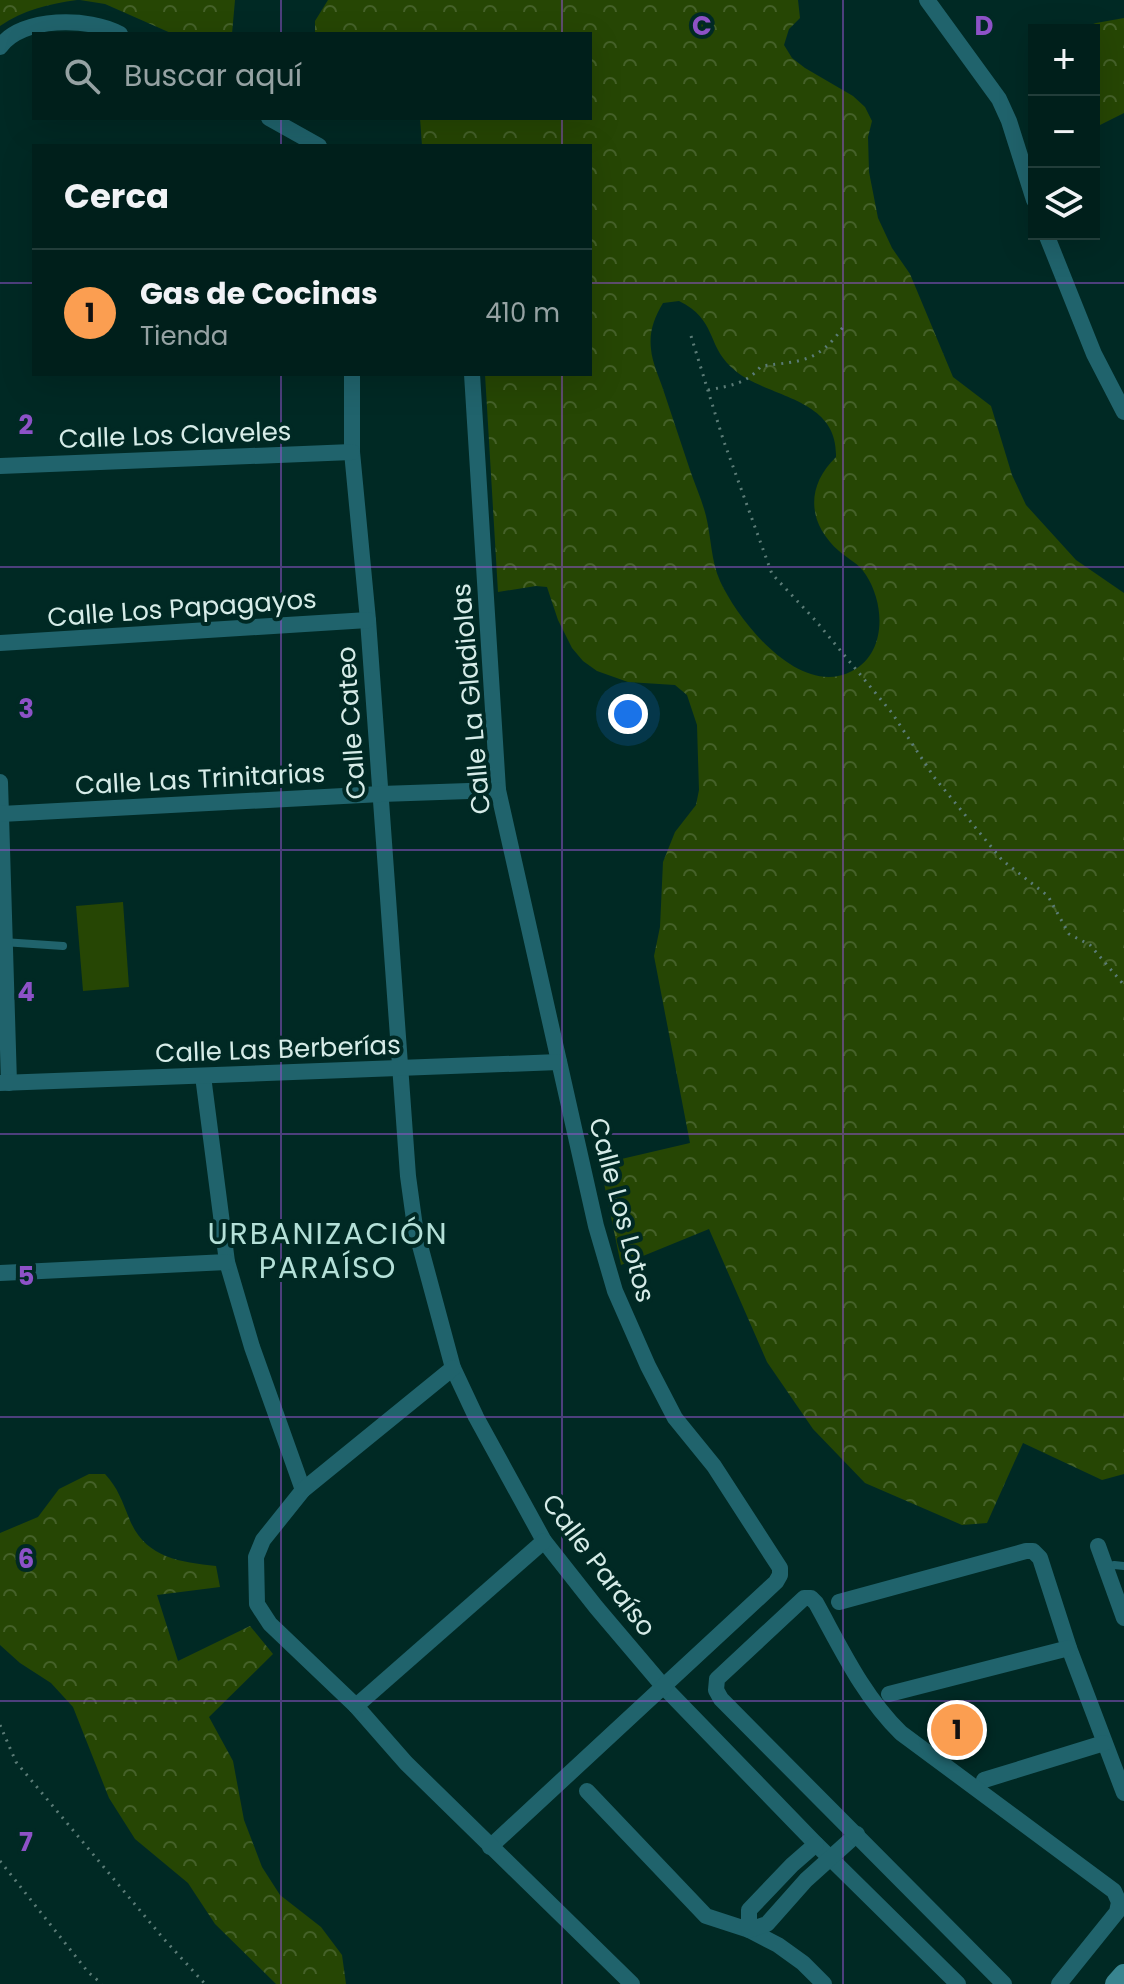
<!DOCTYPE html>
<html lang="es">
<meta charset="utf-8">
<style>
body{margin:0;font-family:Poppins,sans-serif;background:#0a2724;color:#f1f3f6}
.controls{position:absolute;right:24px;top:24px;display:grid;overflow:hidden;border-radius:0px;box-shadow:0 8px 32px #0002}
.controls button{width:72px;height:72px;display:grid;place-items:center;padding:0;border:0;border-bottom:2px solid #223d3a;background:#001f1b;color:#f1f3f6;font:40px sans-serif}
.you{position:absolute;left:628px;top:714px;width:28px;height:28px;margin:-20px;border:6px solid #fff;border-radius:50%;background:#1a73e8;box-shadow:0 0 0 12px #1a73e833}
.badge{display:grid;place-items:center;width:52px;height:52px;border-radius:50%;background:#fb9e51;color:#111;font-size:26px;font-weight:700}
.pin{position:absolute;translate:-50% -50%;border:4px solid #fff;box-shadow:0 2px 8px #0006}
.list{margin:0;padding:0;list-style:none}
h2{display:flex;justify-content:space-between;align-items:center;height:104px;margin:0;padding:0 32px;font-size:34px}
h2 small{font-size:26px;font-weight:400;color:#95a2a3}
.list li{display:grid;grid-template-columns:52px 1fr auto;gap:24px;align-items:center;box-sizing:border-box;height:128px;padding:0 32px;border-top:2px solid #223d3a}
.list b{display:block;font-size:30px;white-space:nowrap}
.list p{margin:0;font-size:26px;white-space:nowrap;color:#95a2a3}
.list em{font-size:26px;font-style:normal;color:#95a2a3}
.icon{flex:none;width:44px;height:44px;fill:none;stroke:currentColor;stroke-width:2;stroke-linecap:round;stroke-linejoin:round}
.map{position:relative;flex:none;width:1124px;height:1984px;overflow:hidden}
.search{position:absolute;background:#001f1b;box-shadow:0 8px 32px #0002;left:32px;top:32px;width:560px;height:88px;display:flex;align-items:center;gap:20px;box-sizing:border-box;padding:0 28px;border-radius:0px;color:#95a2a3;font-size:30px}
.panel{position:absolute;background:#001f1b;box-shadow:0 8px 32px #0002;left:32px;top:144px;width:560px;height:232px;border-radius:0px}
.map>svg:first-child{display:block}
.forest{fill:url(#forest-crowns);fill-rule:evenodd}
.pitch{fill:#264604}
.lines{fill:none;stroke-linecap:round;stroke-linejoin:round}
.path{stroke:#5b7c77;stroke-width:3;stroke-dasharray:2 6;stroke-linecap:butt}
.lane{stroke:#20636c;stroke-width:8}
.street{stroke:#20636c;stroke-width:16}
.secondary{stroke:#38848f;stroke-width:22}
.grid{fill:none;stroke:#8d52c7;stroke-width:2;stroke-opacity:0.55}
.labels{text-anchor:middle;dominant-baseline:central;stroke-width:8;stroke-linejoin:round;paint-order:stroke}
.street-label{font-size:26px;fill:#d6ece8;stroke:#002924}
.quarter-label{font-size:30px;letter-spacing:2px;fill:#b4e0d8;stroke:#002924}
.grid-label{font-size:26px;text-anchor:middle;font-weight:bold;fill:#8d52c7;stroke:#002924;stroke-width:8;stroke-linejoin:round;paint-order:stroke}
</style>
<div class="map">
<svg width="1124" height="1984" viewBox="0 0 1124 1984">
<defs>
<pattern id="forest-crowns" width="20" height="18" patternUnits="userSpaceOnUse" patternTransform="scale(2)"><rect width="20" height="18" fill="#264604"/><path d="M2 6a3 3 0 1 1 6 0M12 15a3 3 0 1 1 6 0" fill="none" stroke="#456129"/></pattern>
</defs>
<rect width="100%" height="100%" fill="#002924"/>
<!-- forest -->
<g class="forest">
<path d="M 0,0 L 77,0 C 49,4 23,10 0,26 Z"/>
<path d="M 80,0 L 235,0 L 232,34 L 173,34 L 105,4 Z"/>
<path d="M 328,0 L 798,0 L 800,18 L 789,29 L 784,45 L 792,58 L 805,68 L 853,96 L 865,107 L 872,121 L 868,137 L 869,172 L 878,218 L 892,248 L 910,274 L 953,377 L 991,406 L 1012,475 L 1026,505 L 1076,560 L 1124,593 L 1124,1474 L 1102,1480 L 1023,1443 L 987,1523 L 962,1525 L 865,1483 L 813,1429 L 767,1362 L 709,1229 L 621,1265 L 600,1164 L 690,1143 L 654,956 L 660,927 L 663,862 L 675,832 L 696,805 L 699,790 L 697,725 L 687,695 L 675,685 L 628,682 L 597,671 L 583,661 L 572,648 L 558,620 L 547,587 L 536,586 L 498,592 L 485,374 L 590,374 L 590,146 L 422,146 L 420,118 L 590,118 L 590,34 L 315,34 L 315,21 ZM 679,301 C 717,320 706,343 731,367 C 764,399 838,395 836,457 C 805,487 808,524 839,551 C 849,560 859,563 866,575 C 885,604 887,653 852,671 C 800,699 739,622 720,581 C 711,561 711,536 706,516 C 702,500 695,485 690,470 C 681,443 672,416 663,389 C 659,377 652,362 651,349 C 649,332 654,318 663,303 Z"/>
<path d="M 1124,18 L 1124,113 L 1094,128 L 1094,30 L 1076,30 L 1096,23 Z"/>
<path d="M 89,1474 L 105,1474 C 118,1488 122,1501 129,1518 C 144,1557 178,1562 216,1566 L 220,1587 L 157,1595 L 178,1661 L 250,1626 L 273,1654 L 209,1717 L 233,1761 L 244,1820 L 262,1867 L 280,1895 L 321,1927 L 342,1955 L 346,1984 L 276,1984 L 215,1924 L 188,1883 L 135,1839 L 109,1798 L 73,1707 L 51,1683 L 20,1663 L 0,1645 L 0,1533 L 38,1517 L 59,1489 Z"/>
</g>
<!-- pitch -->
<path class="pitch" d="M 123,902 L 129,987 L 83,991 L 76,906 Z"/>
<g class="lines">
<!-- path -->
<g class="path">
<path d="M 691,336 L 723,439 L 772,574 L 816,621 L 892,713 L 934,777 L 1002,860 L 1048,896 L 1069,934 L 1090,945 L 1124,985"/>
<path d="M 708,390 C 729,386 747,384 761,366 C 801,361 818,363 843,327"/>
<path d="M 0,1725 L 16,1762 L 163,1938 L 205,1984"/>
<path d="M 0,1861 L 88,1972 L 102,1984"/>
</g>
<!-- lane -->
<g class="lane">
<path d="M 3,942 L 63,946"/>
<path d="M 1107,1568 L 1114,1565 L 1124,1566"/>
</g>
<!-- street -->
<g class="street">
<path d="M 927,0 L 999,99 L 1009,121 L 1034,200"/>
<path d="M 0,47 C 21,16 90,17 120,34"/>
<path d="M 269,118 L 319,146"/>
<path d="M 1046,234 L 1094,354 L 1124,412"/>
<path d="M 352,374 L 352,452 L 368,620 L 408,1176 L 415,1227 L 453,1368 L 476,1417 L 544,1541 L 596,1607 L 663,1686 L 816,1844 L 958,1984"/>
<path d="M 472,374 L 498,790 L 596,1226 L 615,1291 L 648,1366 L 675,1418 L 714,1466 L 780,1568 L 780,1575 L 776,1582 L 490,1847"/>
<path d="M 0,466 L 352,452"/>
<path d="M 0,643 L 368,620"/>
<path d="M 0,782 L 9,1083"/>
<path d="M 1,814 L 381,794 L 498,790"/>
<path d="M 203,1076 L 227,1262 L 252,1347 L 303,1490"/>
<path d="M 0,1083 L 559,1062"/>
<path d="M 0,1273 L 227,1262"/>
<path d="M 453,1368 L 303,1490 L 263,1540 L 256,1557 L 257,1604 L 270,1624 L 356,1706 L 406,1763 L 632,1984"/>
<path d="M 1098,1546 L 1124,1618"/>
<path d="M 839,1602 L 1026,1551 L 1033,1551 L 1040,1558 L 1069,1648 L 1124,1793"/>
<path d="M 889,1694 L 1069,1648"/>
<path d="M 356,1706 L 544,1541"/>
<path d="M 984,1780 L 1104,1743"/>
<path d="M 587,1791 L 706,1916 L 749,1930 L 778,1945 L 803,1963 L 824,1984"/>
<path d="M 816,1844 L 792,1865 L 749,1910 L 749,1930 L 767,1924 L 806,1880 L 857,1834"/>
<path d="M 1004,1984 L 721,1699 L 716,1690 L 717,1679 L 804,1598 L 811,1598 L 816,1603 C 841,1648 863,1696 901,1733 L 1114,1891 L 1119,1902 L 1117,1912 L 1059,1984"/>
</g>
<!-- secondary -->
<path class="secondary" d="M 1116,1984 L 1124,1975"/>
</g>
<!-- grid -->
<path class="grid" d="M 281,0 L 281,34M 562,0 L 562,34M 843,0 L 843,1984M 281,118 L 281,146M 562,118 L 562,146M 0,283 L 34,283M 590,283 L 1124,283M 281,374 L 281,1984M 562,374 L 562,1984M 0,567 L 1124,567M 0,850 L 1124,850M 0,1134 L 1124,1134M 0,1417 L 1124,1417M 0,1701 L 1124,1701"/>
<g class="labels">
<!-- street labels -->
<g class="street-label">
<text transform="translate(175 435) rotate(-2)">Calle Los Claveles</text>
<text transform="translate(182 608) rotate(-4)">Calle Los Papagayos</text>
<text transform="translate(471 699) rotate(-95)">Calle La Gladiolas</text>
<text transform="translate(351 723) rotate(-94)">Calle Cateo</text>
<text transform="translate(200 779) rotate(-3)">Calle Las Trinitarias</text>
<text transform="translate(278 1049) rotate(-2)">Calle Las Berberías</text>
<text transform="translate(622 1210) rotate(75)">Calle Los Lotos</text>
<text transform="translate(599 1565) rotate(53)">Calle Paraíso</text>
</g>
<!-- quarter labels -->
<g class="quarter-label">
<text x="328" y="1233">URBANIZACIÓN<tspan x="328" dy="34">PARAÍSO</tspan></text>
</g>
</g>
<g class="grid-label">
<text x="702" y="35">C</text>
<text x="984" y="35">D</text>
<text x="26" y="434">2</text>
<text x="26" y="718">3</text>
<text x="26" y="1001">4</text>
<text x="26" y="1285">5</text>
<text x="26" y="1568">6</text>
<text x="26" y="1851">7</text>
</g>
</svg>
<div class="controls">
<button>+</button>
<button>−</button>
<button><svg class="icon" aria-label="layers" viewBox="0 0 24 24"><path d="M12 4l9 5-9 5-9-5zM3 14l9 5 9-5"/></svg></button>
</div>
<div class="you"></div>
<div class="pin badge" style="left:957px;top:1730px">1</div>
<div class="search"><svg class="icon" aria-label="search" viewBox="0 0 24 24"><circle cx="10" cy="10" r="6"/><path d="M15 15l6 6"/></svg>Buscar aquí</div>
<section class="panel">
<h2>Cerca<small></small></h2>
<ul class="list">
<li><span class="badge">1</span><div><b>Gas de Cocinas</b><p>Tienda</p></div><em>410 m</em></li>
</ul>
</section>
</div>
